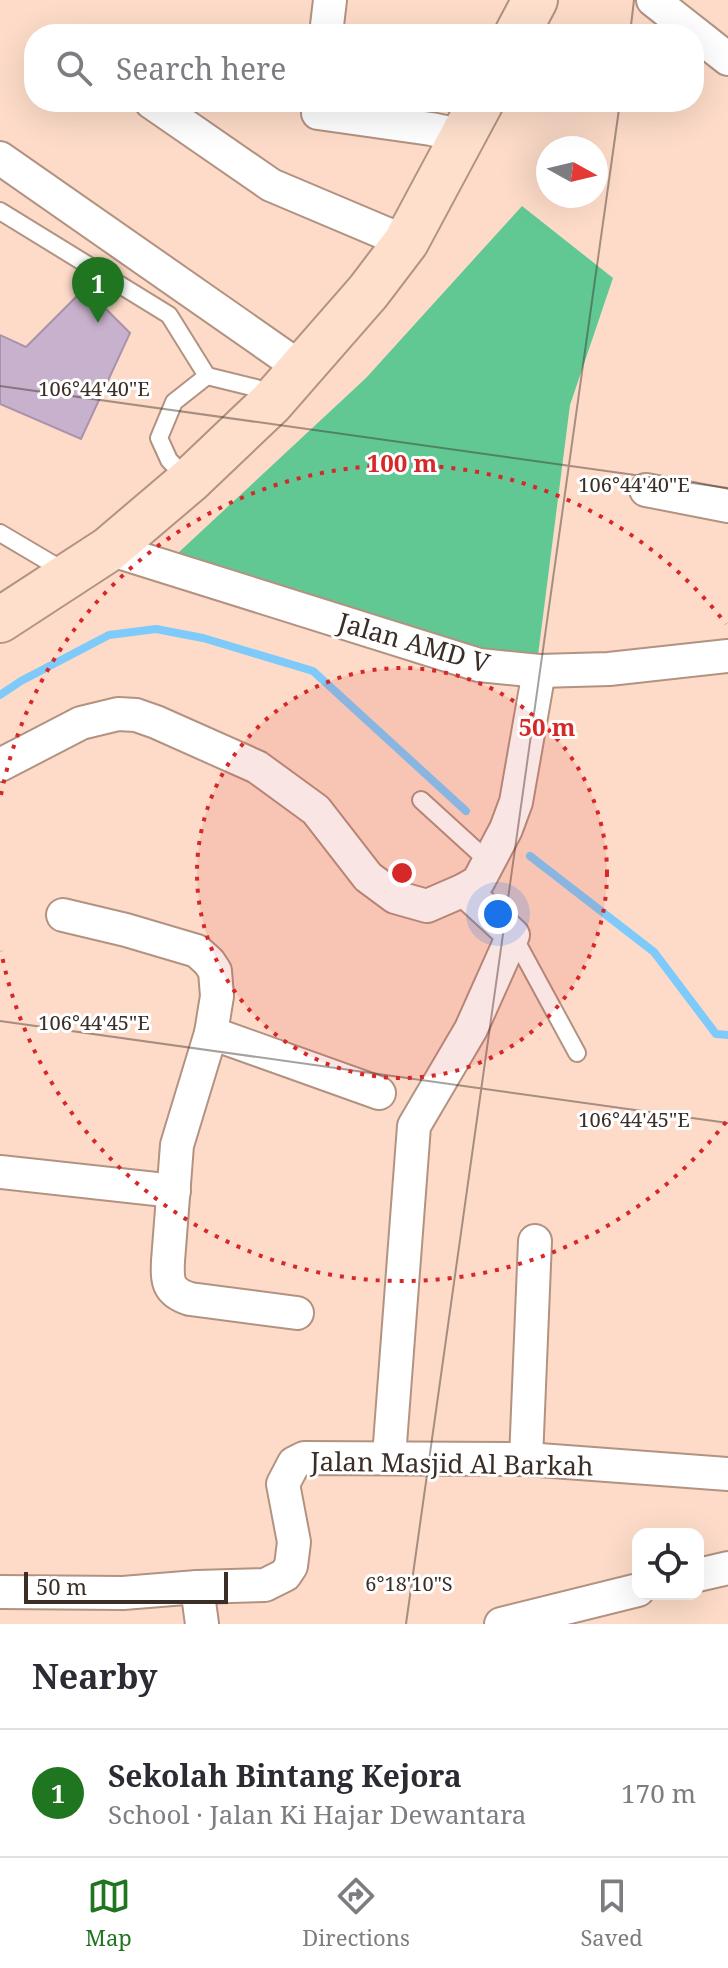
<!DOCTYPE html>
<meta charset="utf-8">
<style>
body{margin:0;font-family:"Noto Serif",serif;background:#f7f7f7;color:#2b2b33}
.controls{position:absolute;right:24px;bottom:24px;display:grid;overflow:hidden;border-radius:16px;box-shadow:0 8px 32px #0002}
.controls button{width:72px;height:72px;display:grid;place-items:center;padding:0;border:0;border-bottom:2px solid #e1e1e2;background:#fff;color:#2b2b33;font:40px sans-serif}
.compass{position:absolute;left:536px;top:136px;width:72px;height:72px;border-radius:50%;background:#fff;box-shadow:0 8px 32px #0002;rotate:98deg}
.scale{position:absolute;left:24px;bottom:20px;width:204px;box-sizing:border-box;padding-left:8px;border:4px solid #3b2e27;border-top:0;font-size:22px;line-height:28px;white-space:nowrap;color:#3b2e27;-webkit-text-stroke:6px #fff;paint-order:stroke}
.you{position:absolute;left:498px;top:914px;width:28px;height:28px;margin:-20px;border:6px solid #fff;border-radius:50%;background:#1a73e8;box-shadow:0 0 0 12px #1a73e833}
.badge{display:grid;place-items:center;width:52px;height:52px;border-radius:50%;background:#207520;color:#fff;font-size:26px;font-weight:700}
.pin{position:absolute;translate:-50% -66px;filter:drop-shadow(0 2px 4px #0008)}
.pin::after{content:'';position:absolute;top:42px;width:28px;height:24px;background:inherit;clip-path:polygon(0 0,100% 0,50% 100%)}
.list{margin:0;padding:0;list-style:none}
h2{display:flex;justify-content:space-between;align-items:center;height:104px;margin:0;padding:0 32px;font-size:34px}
h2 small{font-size:26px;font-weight:400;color:#7c7c81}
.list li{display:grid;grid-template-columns:52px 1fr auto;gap:24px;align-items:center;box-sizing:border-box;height:128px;padding:0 32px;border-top:2px solid #e1e1e2}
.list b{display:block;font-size:30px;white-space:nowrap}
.list p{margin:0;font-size:26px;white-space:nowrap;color:#7c7c81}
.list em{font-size:26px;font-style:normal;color:#7c7c81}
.icon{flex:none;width:44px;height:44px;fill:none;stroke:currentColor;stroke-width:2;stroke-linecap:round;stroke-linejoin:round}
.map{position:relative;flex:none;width:728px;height:1624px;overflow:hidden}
.search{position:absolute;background:#fff;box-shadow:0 8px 32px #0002;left:24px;right:24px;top:24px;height:88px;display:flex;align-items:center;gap:20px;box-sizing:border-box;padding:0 28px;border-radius:32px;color:#7c7c81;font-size:30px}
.sheet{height:232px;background:#fff}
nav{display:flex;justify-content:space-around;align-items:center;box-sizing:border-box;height:112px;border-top:2px solid #e1e1e2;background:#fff;font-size:22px;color:#7c7c81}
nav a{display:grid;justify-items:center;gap:4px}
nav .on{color:#207520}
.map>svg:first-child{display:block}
.green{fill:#61c894}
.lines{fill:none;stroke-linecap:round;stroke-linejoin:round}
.stream{stroke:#7ecafa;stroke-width:8}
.building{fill:#c8b1cc;stroke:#a992ac;stroke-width:2}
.lane-casing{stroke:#b29281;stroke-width:20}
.street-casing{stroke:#b29281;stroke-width:36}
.secondary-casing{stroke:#b29281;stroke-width:48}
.lane{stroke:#fff;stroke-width:16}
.street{stroke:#fff;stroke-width:32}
.secondary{stroke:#fddfcc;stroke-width:44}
.ticks{fill:none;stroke:#3b2e27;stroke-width:2;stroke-opacity:0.45}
.ring{fill:none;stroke:#d62828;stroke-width:4;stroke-dasharray:4 8}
.labels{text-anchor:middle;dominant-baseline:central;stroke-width:6;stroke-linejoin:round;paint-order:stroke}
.street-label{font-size:26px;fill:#3b2e27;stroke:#fff}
.ticks-label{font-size:20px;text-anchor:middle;fill:#3b2e27;stroke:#fff;stroke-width:6;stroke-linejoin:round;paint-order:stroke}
.centre{fill:#d62828;stroke:#fff;stroke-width:4}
.ring-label{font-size:24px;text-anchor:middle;font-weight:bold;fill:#d62828;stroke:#fff;stroke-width:6;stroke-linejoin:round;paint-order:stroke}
</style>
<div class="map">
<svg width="728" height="1624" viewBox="0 0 728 1624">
<rect width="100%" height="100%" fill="#fddbc8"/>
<!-- green -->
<path class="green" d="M 522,206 L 613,278 L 570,405 L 537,663 L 424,642 L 178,553 L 366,378 Z"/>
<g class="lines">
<!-- stream -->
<g class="stream">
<path d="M 0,695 L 21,681 L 109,635 L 156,629 L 203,638 L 313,671 L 466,811"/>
<path d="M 530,856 L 654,952 L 716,1034 L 728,1035"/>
</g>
</g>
<!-- building -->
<path class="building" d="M 85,288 L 130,333 L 81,439 L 0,404 L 0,335 L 26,347 Z"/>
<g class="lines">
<!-- lane casing -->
<g class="lane-casing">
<g id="lane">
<path d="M 0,211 L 169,315 L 207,376"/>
<path d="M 189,481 L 169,460 L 159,438 L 174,402 L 207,376 L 256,388 L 270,402"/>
<path d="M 0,533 L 66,572"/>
<path d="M 421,800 L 489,862"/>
<path d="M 514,937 L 577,1053"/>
</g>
</g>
<!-- street casing -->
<g class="street-casing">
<g id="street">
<path d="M 653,0 L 728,59"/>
<path d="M 326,34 L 330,0"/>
<path d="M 151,102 L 271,185 L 406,242"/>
<path d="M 319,102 L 318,113 L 431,129 L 464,136"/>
<path d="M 0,158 L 301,368"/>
<path d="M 646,490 L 728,506"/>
<path d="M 109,549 L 479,665 L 539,671 L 609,669 L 728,656"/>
<path d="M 0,765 L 81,723 L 118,714 L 136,715 L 156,722 L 257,767 L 316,810 L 368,877 L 395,897 L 427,906 L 464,890 L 478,882 L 506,829 L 516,802 L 539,671"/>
<path d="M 63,915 L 126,930 L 197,951 L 209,962 L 215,971 L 217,996 L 211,1033 L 177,1145 L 168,1261 C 167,1282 168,1292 190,1299 L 297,1313"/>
<path d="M 211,1033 L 379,1093"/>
<path d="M 0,1172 L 174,1191"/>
<path d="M 389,1457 L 414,1126 L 471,1029 L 513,935 L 464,890"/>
<path d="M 526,1459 L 535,1241"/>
<path d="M 698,1575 L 728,1568"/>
<path d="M 197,1587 L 202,1624"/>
<path d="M 0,1592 L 123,1593 L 197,1587 L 265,1585 L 285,1575 L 291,1566 L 294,1542 L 283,1484 L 294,1463 L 304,1458 L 526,1459 L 728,1474"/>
<path d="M 501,1624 L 638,1590"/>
</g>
</g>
<!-- secondary casing -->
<g class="secondary-casing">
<g id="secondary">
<path d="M 517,34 L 535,0"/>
<path d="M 0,620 L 109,549 L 189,481 L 271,403 L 368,292 L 406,242 L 481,102"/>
</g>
</g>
<!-- lane -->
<use href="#lane" class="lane"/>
<!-- street -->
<use href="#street" class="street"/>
<!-- secondary -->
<use href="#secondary" class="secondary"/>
</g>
<!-- ticks -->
<path class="ticks" d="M 630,34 L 634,0M 0,386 L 728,488M 0,1021 L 728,1123M 406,1624 L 620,102"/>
<!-- distance rings -->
<circle cx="402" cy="873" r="205" fill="#d62828" fill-opacity=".12"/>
<g class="ring">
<circle cx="402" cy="873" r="205"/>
<path d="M726 1122A409 409 0 0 1 1 951M1 795A409 409 0 0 1 726 624"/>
</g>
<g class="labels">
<!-- street labels -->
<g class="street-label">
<text transform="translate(414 642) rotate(16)">Jalan AMD V</text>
<text transform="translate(452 1463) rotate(1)">Jalan Masjid Al Barkah</text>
</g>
</g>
<g class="ticks-label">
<text x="94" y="396">106°44'40"E</text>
<text x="634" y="492">106°44'40"E</text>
<text x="94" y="1030">106°44'45"E</text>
<text x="634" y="1127">106°44'45"E</text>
<text x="409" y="1591">6°18'10"S</text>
</g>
<circle cx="402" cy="873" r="12" class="centre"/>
<g class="ring-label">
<text x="402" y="472">100 m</text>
<text x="547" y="736">50 m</text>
</g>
</svg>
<div class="controls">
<button><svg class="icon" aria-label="locate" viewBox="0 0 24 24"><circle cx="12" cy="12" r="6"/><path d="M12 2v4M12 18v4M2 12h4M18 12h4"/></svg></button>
</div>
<svg class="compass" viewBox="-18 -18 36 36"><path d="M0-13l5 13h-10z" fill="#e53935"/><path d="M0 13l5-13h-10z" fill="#7c7c81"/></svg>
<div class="scale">50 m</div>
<div class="you"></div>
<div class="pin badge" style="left:98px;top:323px">1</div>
<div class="search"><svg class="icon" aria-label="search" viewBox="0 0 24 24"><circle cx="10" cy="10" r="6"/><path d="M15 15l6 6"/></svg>Search here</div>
</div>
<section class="sheet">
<h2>Nearby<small></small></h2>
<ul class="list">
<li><span class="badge">1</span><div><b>Sekolah Bintang Kejora</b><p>School · Jalan Ki Hajar Dewantara</p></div><em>170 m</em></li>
</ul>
</section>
<nav>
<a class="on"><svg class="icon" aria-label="map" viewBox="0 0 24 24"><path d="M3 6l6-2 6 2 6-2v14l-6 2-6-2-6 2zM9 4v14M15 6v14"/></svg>Map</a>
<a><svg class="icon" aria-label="directions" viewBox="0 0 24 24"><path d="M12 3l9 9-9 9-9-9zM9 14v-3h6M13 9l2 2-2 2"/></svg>Directions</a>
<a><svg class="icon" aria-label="saved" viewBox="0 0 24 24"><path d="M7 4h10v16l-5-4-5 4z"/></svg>Saved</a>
</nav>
